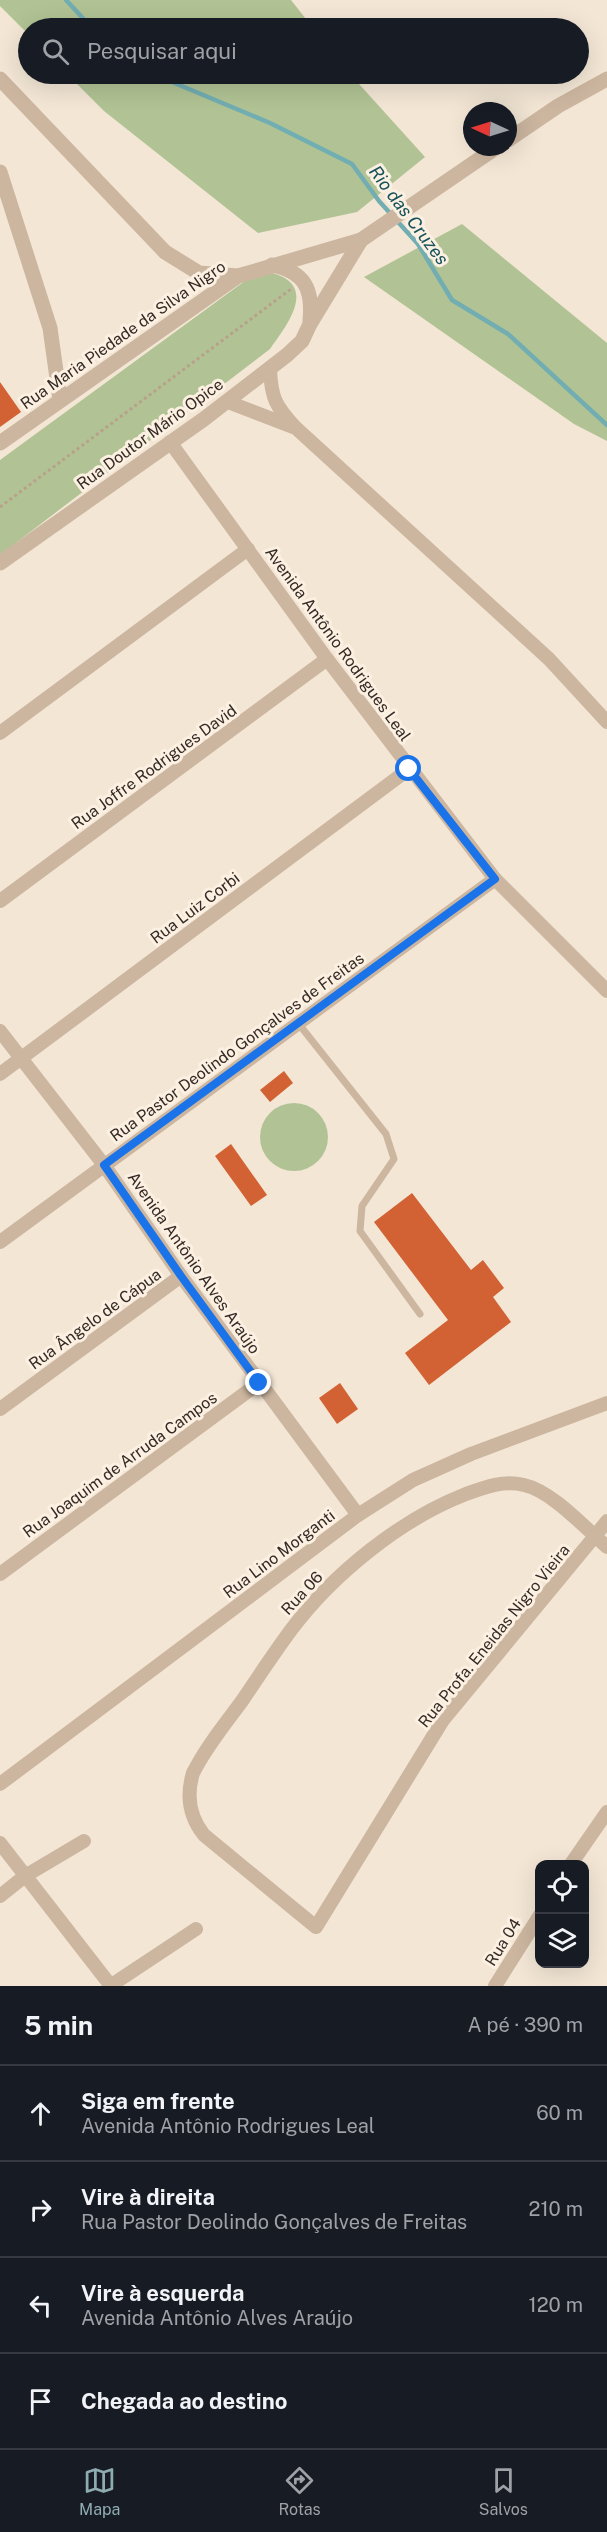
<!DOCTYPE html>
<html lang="pt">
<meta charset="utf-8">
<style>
body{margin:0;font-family:"Public Sans",sans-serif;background:#242831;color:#f1f3f6}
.controls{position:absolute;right:18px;bottom:18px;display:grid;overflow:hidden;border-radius:12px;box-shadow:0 6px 24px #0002}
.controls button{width:54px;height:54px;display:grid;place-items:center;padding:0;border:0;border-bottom:2px solid #363941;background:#171b24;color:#f1f3f6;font:30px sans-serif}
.compass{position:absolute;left:463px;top:102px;width:54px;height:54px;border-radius:50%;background:#171b24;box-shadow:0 6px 24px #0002;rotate:274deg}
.stop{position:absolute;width:18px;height:18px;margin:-14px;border:4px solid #1a73e8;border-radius:50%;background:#fff}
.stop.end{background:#1a73e8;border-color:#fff;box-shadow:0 2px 6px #0008}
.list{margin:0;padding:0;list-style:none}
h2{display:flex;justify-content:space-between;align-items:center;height:78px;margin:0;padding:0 24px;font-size:26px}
h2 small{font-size:20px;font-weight:400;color:#9ea1a6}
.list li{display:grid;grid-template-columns:39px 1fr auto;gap:18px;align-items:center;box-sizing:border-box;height:96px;padding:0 24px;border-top:2px solid #363941}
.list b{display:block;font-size:22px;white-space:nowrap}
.list p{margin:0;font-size:20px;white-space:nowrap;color:#9ea1a6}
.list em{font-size:20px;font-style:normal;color:#9ea1a6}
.icon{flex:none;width:33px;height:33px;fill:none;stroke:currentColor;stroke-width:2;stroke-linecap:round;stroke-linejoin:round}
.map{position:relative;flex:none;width:607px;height:1986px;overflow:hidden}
.search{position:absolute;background:#171b24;box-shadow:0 6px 24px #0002;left:18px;right:18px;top:18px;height:66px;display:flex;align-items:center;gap:15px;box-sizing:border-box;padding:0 21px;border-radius:33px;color:#9ea1a6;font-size:22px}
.sheet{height:462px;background:#171b24}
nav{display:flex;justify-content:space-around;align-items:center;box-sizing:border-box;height:84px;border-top:2px solid #363941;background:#171b24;font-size:16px;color:#9ea1a6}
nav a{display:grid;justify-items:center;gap:3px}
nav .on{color:#8eabb0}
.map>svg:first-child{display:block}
.green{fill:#b1c394}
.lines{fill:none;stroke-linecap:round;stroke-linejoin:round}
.stream{stroke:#72adb2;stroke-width:4.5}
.building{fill:#d26234}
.path{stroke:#b8a08b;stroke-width:3;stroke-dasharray:3 3;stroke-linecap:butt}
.service{stroke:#ccb6a0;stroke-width:7}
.minor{stroke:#ccb6a0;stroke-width:14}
.tertiary{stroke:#ccb6a0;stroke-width:15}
.route{stroke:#1a73e8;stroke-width:8}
.labels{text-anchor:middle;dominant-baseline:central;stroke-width:6;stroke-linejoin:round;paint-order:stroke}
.street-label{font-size:16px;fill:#352a24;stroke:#fbf0e1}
.water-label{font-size:18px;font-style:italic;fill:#16525a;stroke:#fbf0e1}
</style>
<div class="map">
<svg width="607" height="1986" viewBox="0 0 607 1986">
<rect width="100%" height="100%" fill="#f3e6d5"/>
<!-- green -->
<g class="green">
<path d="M 0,0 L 291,0 L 313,28 L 28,28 L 28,34 L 0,6 Z"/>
<path d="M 67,74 L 350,74 L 425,157 L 357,212 L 258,233 L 104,111 Z"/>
<path d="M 462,224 L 607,343 L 607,441 L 574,424 L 364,277 Z"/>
<path d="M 268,272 C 320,283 288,324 270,349 L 0,555 L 0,460 L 253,275 Z"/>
<circle cx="294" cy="1137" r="34"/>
</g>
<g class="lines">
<!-- stream -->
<g class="stream">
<path d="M 66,0 L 92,28"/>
<path d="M 153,74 L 270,123 L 352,164 L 379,201 L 418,244 L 452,300 L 508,334 L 607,425"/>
</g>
</g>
<!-- building -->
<g class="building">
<path d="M 0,382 L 21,412 L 0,427 Z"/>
<path d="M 284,1071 L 293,1083 L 270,1102 L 260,1090 Z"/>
<path d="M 231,1144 L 267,1195 L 251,1206 L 215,1156 Z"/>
<path d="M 412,1193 L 471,1270 L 483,1260 L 504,1288 L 493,1297 L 511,1322 L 429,1385 L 405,1353 L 448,1320 L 374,1222 Z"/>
<path d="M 340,1383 L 358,1409 L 337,1424 L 319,1398 Z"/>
</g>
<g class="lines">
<!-- path -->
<path class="path" d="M 0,507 L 291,289"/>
<!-- service -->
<path class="service" d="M 298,1023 L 386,1134 L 394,1159 L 362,1206 L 360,1231 L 420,1314"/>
<!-- minor -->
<g class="minor">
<path d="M 270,369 C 271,398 276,407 296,428 L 549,659 L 607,722"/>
<path d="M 228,402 L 293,427"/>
<path d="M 170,442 L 327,659 L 495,879 L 607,991"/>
<path d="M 0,733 L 248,549"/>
<path d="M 0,901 L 327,659"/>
<path d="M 0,1031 L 104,1165 L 181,1276 L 358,1515"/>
<path d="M 0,1074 L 409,769"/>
<path d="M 0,1242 L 495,879"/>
<path d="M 0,1409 L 181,1276"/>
<path d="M 607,1521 L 595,1536 L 443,1720 L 316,1927 L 204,1835 C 189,1816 186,1796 193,1773 C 206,1747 225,1724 242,1701 C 258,1677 274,1653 291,1630 C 333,1574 401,1519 466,1494 C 485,1487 503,1480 524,1485 C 552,1491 585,1528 607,1547"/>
<path d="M 0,1574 L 259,1383"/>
<path d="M 0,1784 L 358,1515 L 413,1480 L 471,1454 L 607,1403"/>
<path d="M 0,1843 L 111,1986"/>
<path d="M 571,1864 L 607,1812"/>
<path d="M 0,1896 L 25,1876 L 84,1841"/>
<path d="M 110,1986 L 196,1929"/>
<path d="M 495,1986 L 540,1915"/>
</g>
<!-- tertiary -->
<g class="tertiary">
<path d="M 0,79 L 165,252 L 199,273 L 238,276"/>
<path d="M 508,140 L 558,106 L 607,79"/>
<path d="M 0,172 L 50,328 L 60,400"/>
<path d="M 272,265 C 305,272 313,289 310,321"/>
<path d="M 0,443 L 238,276 L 361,240 L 497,147"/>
<path d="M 0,563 L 204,419 L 287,355 L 302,341 L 310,324 L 361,240"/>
</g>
</g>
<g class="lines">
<!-- route -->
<path class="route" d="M 259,1383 L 181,1276 L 104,1165 L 495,879 L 409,769"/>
</g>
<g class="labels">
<!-- street labels -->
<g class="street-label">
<text transform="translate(123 335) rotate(-35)">Rua Maria Piedade da Silva Nigro</text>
<text transform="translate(150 434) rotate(-36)">Rua Doutor Mário Opice</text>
<text transform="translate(338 644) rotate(54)">Avenida Antônio Rodrigues Leal</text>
<text transform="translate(154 767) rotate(-36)">Rua Joffre Rodrigues David</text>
<text transform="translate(195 908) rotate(-37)">Rua Luiz Corbi</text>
<text transform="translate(237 1047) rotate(-36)">Rua Pastor Deolindo Gonçalves de Freitas</text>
<text transform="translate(194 1263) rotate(55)">Avenida Antônio Alves Araújo</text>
<text transform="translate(95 1319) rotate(-36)">Rua Ângelo de Cápua</text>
<text transform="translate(120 1465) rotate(-36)">Rua Joaquim de Arruda Campos</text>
<text transform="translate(279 1554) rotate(-37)">Rua Lino Morganti</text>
<text transform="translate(302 1593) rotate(-47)">Rua 06</text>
<text transform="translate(494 1636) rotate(-51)">Rua Profa. Eneidas Nigro Vieira</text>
<text transform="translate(503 1942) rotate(-58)">Rua 04</text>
</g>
<!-- water labels -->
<g class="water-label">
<text transform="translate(409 215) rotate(53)">Rio das Cruzes</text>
</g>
</g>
</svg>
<div class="controls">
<button><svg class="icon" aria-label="locate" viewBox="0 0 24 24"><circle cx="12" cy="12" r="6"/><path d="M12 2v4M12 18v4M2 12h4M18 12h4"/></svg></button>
<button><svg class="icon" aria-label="layers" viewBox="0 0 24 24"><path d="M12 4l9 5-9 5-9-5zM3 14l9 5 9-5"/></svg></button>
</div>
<svg class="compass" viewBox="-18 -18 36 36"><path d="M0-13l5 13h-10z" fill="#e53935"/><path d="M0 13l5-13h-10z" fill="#9ea1a6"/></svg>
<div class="stop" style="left:409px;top:769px"></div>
<div class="stop end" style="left:259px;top:1383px"></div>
<div class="search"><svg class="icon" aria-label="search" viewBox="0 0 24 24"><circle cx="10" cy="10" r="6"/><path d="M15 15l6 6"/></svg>Pesquisar aqui</div>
</div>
<section class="sheet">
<h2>5 min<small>A pé · 390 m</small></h2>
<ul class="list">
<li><svg class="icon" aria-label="ahead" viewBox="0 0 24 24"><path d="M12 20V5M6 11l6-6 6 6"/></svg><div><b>Siga em frente</b><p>Avenida Antônio Rodrigues Leal</p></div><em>60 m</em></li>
<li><svg class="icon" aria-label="right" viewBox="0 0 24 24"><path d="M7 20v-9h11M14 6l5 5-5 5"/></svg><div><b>Vire à direita</b><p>Rua Pastor Deolindo Gonçalves de Freitas</p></div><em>210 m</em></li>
<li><svg class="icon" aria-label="left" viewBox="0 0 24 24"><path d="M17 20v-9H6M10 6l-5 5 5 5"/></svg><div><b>Vire à esquerda</b><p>Avenida Antônio Alves Araújo</p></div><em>120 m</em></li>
<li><svg class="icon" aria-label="arrive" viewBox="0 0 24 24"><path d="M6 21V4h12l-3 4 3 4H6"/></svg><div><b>Chegada ao destino</b></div></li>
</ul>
</section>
<nav>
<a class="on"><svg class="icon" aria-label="map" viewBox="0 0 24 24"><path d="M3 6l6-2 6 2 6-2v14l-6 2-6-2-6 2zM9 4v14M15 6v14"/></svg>Mapa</a>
<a><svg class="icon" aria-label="directions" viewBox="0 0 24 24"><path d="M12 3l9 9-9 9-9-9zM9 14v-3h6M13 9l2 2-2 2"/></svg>Rotas</a>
<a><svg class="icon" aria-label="saved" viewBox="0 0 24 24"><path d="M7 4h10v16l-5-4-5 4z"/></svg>Salvos</a>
</nav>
